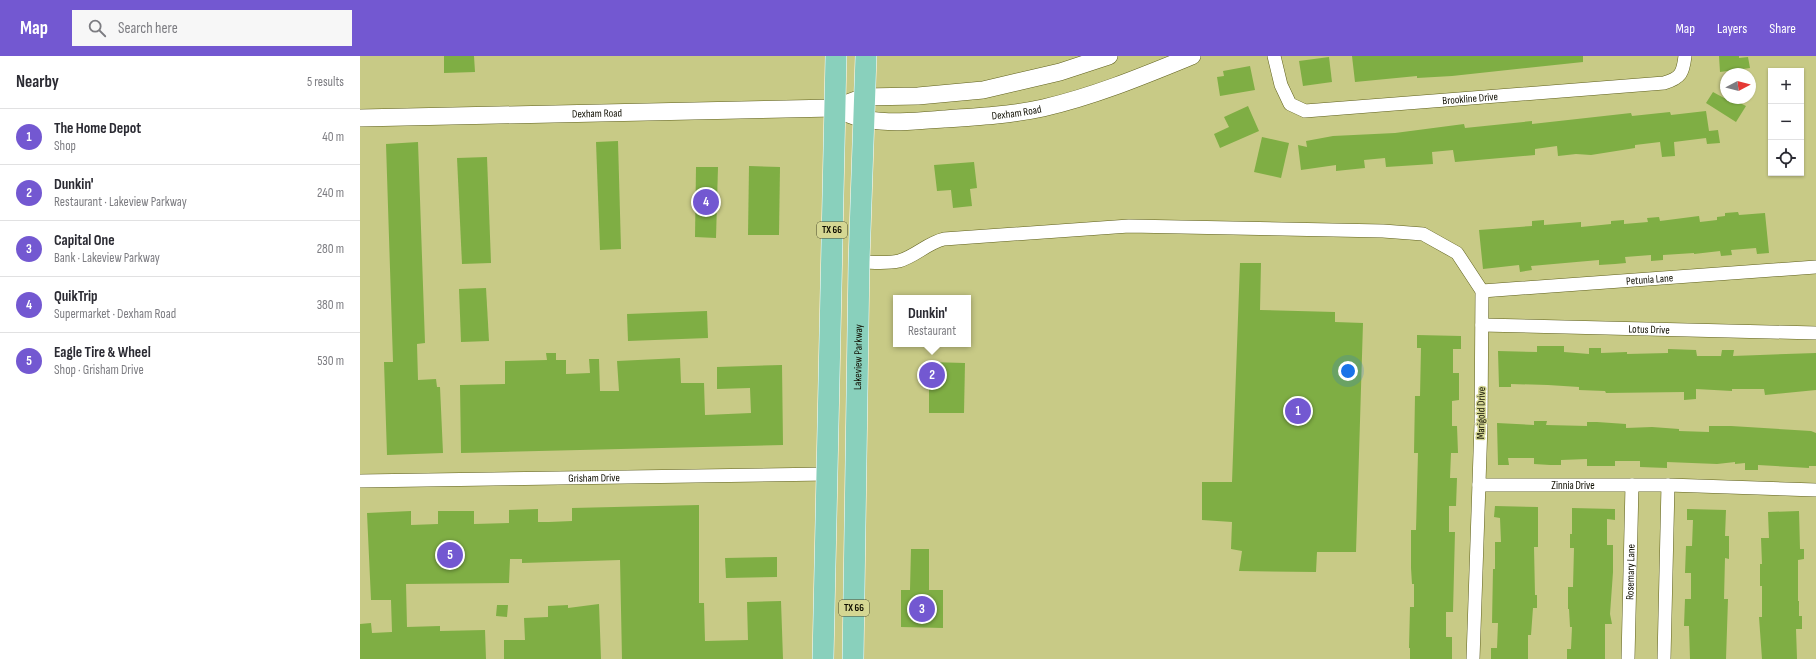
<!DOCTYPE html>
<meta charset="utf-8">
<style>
body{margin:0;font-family:"Sofia Sans Condensed",sans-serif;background:#f7f7f7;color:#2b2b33}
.controls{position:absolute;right:12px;top:12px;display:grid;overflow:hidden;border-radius:0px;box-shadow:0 1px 3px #0004}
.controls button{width:36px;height:36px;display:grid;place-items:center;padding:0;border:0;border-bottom:1px solid #e1e1e2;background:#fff;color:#2b2b33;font:20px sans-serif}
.compass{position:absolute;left:1360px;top:12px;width:36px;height:36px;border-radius:50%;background:#fff;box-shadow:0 1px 3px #0004;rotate:83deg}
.you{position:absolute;left:988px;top:315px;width:14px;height:14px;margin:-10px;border:3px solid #fff;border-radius:50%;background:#1a73e8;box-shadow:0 0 0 6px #1a73e833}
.badge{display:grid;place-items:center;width:26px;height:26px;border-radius:50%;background:#7358d1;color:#fff;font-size:13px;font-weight:700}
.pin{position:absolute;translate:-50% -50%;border:2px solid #fff;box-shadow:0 1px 4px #0006}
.popup{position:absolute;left:533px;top:239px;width:78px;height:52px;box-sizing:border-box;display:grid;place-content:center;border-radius:0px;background:#fff;filter:drop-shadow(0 1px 3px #0005);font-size:13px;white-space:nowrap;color:#7c7c81}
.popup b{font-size:15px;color:#2b2b33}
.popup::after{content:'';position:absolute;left:50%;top:100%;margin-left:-8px;border:8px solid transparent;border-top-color:#fff}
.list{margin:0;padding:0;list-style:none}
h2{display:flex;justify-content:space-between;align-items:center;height:52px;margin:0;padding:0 16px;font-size:17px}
h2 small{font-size:13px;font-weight:400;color:#7c7c81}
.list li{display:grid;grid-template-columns:26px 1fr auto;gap:12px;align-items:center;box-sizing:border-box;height:56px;padding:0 16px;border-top:1px solid #e1e1e2}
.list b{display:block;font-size:15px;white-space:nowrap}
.list p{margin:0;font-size:13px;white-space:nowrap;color:#7c7c81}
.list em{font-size:13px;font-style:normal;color:#7c7c81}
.icon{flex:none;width:22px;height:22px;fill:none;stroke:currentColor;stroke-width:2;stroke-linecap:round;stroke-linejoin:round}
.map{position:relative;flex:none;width:1456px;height:603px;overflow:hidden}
header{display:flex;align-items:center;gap:24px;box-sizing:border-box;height:56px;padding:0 20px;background:#7358d1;color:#fff}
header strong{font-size:19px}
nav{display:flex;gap:22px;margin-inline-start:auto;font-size:14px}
.search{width:280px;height:36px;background:#f7f7f7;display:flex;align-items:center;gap:10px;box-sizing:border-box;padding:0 14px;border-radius:0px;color:#7c7c81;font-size:15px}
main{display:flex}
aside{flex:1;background:#fff}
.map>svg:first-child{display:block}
.building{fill:#7fae44}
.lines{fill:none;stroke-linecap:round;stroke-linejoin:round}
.minor-casing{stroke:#5e5f1b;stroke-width:14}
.tertiary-casing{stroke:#5e5f1b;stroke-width:18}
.primary-casing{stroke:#fff;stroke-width:22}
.minor{stroke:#fff;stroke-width:13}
.tertiary{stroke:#fff;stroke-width:17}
.primary{stroke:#89d0bc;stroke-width:21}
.labels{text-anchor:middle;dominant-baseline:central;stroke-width:3;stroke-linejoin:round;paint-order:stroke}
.shield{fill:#d5d793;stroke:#4a4a2c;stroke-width:1}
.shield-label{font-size:10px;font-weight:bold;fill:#0f0e00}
.street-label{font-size:11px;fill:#0f0e00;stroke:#d5d793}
</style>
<header>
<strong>Map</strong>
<div class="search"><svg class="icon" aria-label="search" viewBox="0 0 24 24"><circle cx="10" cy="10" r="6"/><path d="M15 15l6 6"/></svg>Search here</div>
<nav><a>Map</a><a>Layers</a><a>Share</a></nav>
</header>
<main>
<aside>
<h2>Nearby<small>5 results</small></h2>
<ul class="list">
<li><span class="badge">1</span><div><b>The Home Depot</b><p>Shop</p></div><em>40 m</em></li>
<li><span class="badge">2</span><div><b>Dunkin'</b><p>Restaurant · Lakeview Parkway</p></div><em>240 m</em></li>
<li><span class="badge">3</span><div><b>Capital One</b><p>Bank · Lakeview Parkway</p></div><em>280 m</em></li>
<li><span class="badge">4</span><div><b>QuikTrip</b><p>Supermarket · Dexham Road</p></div><em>380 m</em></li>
<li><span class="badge">5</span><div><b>Eagle Tire &amp; Wheel</b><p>Shop · Grisham Drive</p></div><em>530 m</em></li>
</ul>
</aside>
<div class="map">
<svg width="1456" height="603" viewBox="0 0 1456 603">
<rect width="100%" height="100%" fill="#c8ca86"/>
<!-- building -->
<g class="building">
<path d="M 84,0 L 114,0 L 115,16 L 84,17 Z"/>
<path d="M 992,0 L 1223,0 L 1223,6 L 1092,20 L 1057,22 L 1057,20 L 995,26 Z"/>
<path d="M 1359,0 L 1379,0 L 1379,2 L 1388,1 L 1390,12 L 1360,16 Z"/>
<path d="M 969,1 L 972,26 L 943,30 L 939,5 Z"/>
<path d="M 890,10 L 895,34 L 860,40 L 857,21 L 864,20 L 863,15 Z"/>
<path d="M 1353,36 L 1364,42 L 1381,42 L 1378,46 L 1386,50 L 1376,66 L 1346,47 Z"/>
<path d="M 888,50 L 899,75 L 860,92 L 854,78 L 869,71 L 864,61 Z"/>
<path d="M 1346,55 L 1349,75 L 1358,74 L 1360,87 L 1347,88 L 1346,82 L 1314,86 L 1315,100 L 1302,101 L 1300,86 L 1275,89 L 1275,92 L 1231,99 L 1216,98 L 1198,100 L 1197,90 L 1175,93 L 1175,99 L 1095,106 L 1093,94 L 1072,96 L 1073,108 L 1026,111 L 1025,102 L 1004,104 L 1005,112 L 976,115 L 976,109 L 941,114 L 938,89 L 947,91 L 946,85 L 973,80 L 1035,77 L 1104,68 L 1105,72 L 1172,65 L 1172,68 L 1271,57 L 1272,60 L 1310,56 L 1311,59 Z"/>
<path d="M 902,81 L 929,87 L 921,122 L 894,116 Z"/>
<path d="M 258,85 L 261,193 L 240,194 L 236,86 Z"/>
<path d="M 58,86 L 65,287 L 57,288 L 58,324 L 76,323 L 77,331 L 80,331 L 83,397 L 27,399 L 24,306 L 33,306 L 26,88 Z"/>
<path d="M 127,101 L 131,207 L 102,208 L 97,102 Z"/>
<path d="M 614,106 L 617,132 L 610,133 L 612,150 L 593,152 L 591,134 L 577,135 L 574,109 Z"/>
<path d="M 389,110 L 420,111 L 419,179 L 388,179 Z"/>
<path d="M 336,111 L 358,111 L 356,182 L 335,181 Z"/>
<path d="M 1378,156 L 1379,159 L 1405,157 L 1409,197 L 1397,198 L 1396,192 L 1371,194 L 1372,199 L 1361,200 L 1360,195 L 1334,198 L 1334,197 L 1303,199 L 1303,204 L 1291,205 L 1291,199 L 1265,201 L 1266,207 L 1255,208 L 1239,209 L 1239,204 L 1171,210 L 1172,214 L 1160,216 L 1159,209 L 1123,213 L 1119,174 L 1172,170 L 1172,165 L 1184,164 L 1184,169 L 1221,166 L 1221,171 L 1251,168 L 1251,165 L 1264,164 L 1264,168 L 1288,166 L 1287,162 L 1299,161 L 1300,165 L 1339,160 L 1340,166 L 1357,164 L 1357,161 L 1365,160 L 1365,157 Z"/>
<path d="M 880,207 L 901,207 L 900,254 L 975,256 L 975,266 L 1003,267 L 996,496 L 957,496 L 956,516 L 879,515 L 882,495 L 871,493 L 872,466 L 842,464 L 842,426 L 872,426 Z"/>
<path d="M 126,232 L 129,285 L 101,286 L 99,233 Z"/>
<path d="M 347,255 L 348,282 L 268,285 L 267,258 Z"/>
<path d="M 1057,279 L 1101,280 L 1101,293 L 1093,293 L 1093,317 L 1099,317 L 1099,344 L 1092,345 L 1092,370 L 1097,370 L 1098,397 L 1091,397 L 1090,422 L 1097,422 L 1096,450 L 1089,450 L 1089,476 L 1095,476 L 1093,556 L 1086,556 L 1086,581 L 1092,581 L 1092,603 L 1050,603 L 1050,592 L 1049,592 L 1050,551 L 1054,551 L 1054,528 L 1052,528 L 1051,512 L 1051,474 L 1056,474 L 1058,397 L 1054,397 L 1055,340 L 1060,340 L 1061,292 L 1057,292 Z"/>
<path d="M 1177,290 L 1204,290 L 1204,296 L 1229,298 L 1229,292 L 1241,292 L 1241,297 L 1267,296 L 1267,298 L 1308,297 L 1308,293 L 1336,294 L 1337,300 L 1361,300 L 1362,294 L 1374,294 L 1373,300 L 1456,297 L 1456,334 L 1405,339 L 1404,333 L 1372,333 L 1372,335 L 1336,333 L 1336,343 L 1324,344 L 1324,336 L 1246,337 L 1245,335 L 1219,334 L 1219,331 L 1188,329 L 1151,328 L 1151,331 L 1139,331 L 1138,295 L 1177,296 Z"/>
<path d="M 186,297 L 196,297 L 196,304 L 206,304 L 206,318 L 230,317 L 229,303 L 239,303 L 240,335 L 259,335 L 257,305 L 320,302 L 321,327 L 344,327 L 345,359 L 391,357 L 390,332 L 357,333 L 357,311 L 422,309 L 423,389 L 101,397 L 100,329 L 145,328 L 145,305 L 187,304 Z"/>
<path d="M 569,306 L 605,307 L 604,357 L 569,357 Z"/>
<path d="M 1174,365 L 1187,365 L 1186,369 L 1227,370 L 1227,366 L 1237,366 L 1266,368 L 1266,372 L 1292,371 L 1319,373 L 1319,375 L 1349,376 L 1349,370 L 1371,370 L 1451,375 L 1456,377 L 1456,410 L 1449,410 L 1449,412 L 1398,409 L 1398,414 L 1385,414 L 1385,407 L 1375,408 L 1375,406 L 1357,408 L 1307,406 L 1307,412 L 1280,411 L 1280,405 L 1255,405 L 1255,410 L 1227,410 L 1227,403 L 1201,404 L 1201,409 L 1190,409 L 1174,408 L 1174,402 L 1148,402 L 1149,409 L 1138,409 L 1137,367 L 1174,369 Z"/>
<path d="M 339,449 L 339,547 L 344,547 L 345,585 L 388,584 L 387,546 L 421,545 L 423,603 L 262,603 L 260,504 L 162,507 L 162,503 L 150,503 L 149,527 L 46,528 L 47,571 L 80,570 L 80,575 L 125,574 L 126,603 L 0,603 L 0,568 L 11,567 L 12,577 L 32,576 L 31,544 L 11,544 L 7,457 L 51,455 L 51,469 L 78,468 L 78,455 L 114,455 L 114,468 L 149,467 L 149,454 L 178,453 L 178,466 L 189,466 L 212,465 L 212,452 Z"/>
<path d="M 1135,450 L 1178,451 L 1178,491 L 1174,491 L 1175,539 L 1177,539 L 1177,552 L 1173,552 L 1171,579 L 1168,579 L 1168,603 L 1131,603 L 1131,592 L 1137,592 L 1138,567 L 1132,567 L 1133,513 L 1135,513 L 1135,486 L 1141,486 L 1140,462 L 1134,461 Z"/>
<path d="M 1212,452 L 1255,453 L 1255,464 L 1247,463 L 1247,489 L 1253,489 L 1253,516 L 1250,558 L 1252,568 L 1245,568 L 1245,603 L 1207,603 L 1207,593 L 1211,593 L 1212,571 L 1210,571 L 1209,553 L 1208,553 L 1208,531 L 1213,531 L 1214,492 L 1210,492 L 1210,478 L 1212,478 Z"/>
<path d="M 1327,453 L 1366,454 L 1365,480 L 1369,480 L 1369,503 L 1365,502 L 1364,543 L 1368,543 L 1366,603 L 1330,603 L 1329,570 L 1324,570 L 1325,543 L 1331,543 L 1331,517 L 1325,517 L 1326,490 L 1332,490 L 1333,464 L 1327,464 Z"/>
<path d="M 1439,455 L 1440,493 L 1444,493 L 1444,503 L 1438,504 L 1438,545 L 1439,545 L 1439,560 L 1442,560 L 1442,573 L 1436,573 L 1437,603 L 1402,603 L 1399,561 L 1402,561 L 1402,530 L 1400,530 L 1400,508 L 1402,508 L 1401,482 L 1409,482 L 1408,456 Z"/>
<path d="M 551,493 L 569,493 L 569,534 L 583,534 L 583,572 L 541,571 L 541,534 L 550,534 Z"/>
<path d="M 417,501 L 417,521 L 366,522 L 365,502 Z"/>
<path d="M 239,548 L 241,603 L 144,603 L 144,584 L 165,584 L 164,562 L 188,561 L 188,550 L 208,549 L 208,552 Z"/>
<path d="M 137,549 L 148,549 L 147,561 L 136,560 Z"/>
</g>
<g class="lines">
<!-- minor casing -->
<g class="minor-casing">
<g id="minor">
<path id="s1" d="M 914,0 L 921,29 L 930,48 L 945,55 L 1304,27 C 1321,22 1323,17 1325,0"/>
<path d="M 499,206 C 512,206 526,208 539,205 C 556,200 567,187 584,183 L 769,170 L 1023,175 L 1063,178 L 1097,197 L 1122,235 L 1121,368 L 1113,603"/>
<path id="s2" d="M 1122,235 L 1456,211"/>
<path id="s3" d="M 1122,269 L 1456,277"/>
<path id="s4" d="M 0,425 L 467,418"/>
<path id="s5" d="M 1119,429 L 1308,429 L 1304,603"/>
<path d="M 1308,429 L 1456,434"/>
<path id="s6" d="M 1268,603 L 1272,429"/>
</g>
</g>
<!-- tertiary casing -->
<g class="tertiary-casing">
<g id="tertiary">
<path id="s7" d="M 474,52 C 484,56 495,62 505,63 C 531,68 558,65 584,63 C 617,61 651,59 683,52 C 735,40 783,20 832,0"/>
<path id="s8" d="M 0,62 L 474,52 L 504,41 L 558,40 L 623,34 L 700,16 L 749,0"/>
</g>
</g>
<!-- primary casing -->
<g class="primary-casing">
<g id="primary">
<path d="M 463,603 L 476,0"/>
<path id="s9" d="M 493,603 L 499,206 L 506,0"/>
</g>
</g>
<!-- minor -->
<use href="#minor" class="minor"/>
<!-- tertiary -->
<use href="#tertiary" class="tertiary"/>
<!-- primary -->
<use href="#primary" class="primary"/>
</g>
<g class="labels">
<!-- shield labels -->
<g class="shield">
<rect x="457" y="166" width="30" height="16" rx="3"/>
<rect x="479" y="544" width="30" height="16" rx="3"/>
</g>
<g class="shield-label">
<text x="472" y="174">TX 66</text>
<text x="494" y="552">TX 66</text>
</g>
<!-- street labels -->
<g class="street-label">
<text stroke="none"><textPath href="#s1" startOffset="233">Brookline Drive</textPath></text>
<text stroke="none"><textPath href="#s7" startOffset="185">Dexham Road</textPath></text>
<text stroke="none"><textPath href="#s8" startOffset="237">Dexham Road</textPath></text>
<text stroke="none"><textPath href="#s2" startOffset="168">Petunia Lane</textPath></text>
<text stroke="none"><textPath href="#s3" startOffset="167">Lotus Drive</textPath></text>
<text stroke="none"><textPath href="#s9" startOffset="302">Lakeview Parkway</textPath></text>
<text transform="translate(1121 357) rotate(-89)">Marigold Drive</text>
<text stroke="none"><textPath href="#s4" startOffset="234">Grisham Drive</textPath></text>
<text stroke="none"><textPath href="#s5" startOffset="94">Zinnia Drive</textPath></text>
<text stroke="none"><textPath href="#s6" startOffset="87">Rosemary Lane</textPath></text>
</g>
</g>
</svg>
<div class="controls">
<button>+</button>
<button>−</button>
<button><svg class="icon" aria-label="locate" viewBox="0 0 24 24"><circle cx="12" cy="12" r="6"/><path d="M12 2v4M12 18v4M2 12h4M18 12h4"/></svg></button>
</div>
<svg class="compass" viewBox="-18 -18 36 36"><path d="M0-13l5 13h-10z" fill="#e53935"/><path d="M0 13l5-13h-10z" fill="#7c7c81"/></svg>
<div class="you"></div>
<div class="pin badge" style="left:938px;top:355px">1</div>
<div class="pin badge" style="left:572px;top:319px">2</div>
<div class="popup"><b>Dunkin'</b>Restaurant</div>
<div class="pin badge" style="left:562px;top:553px">3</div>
<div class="pin badge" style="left:346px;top:146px">4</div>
<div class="pin badge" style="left:90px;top:499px">5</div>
</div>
</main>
